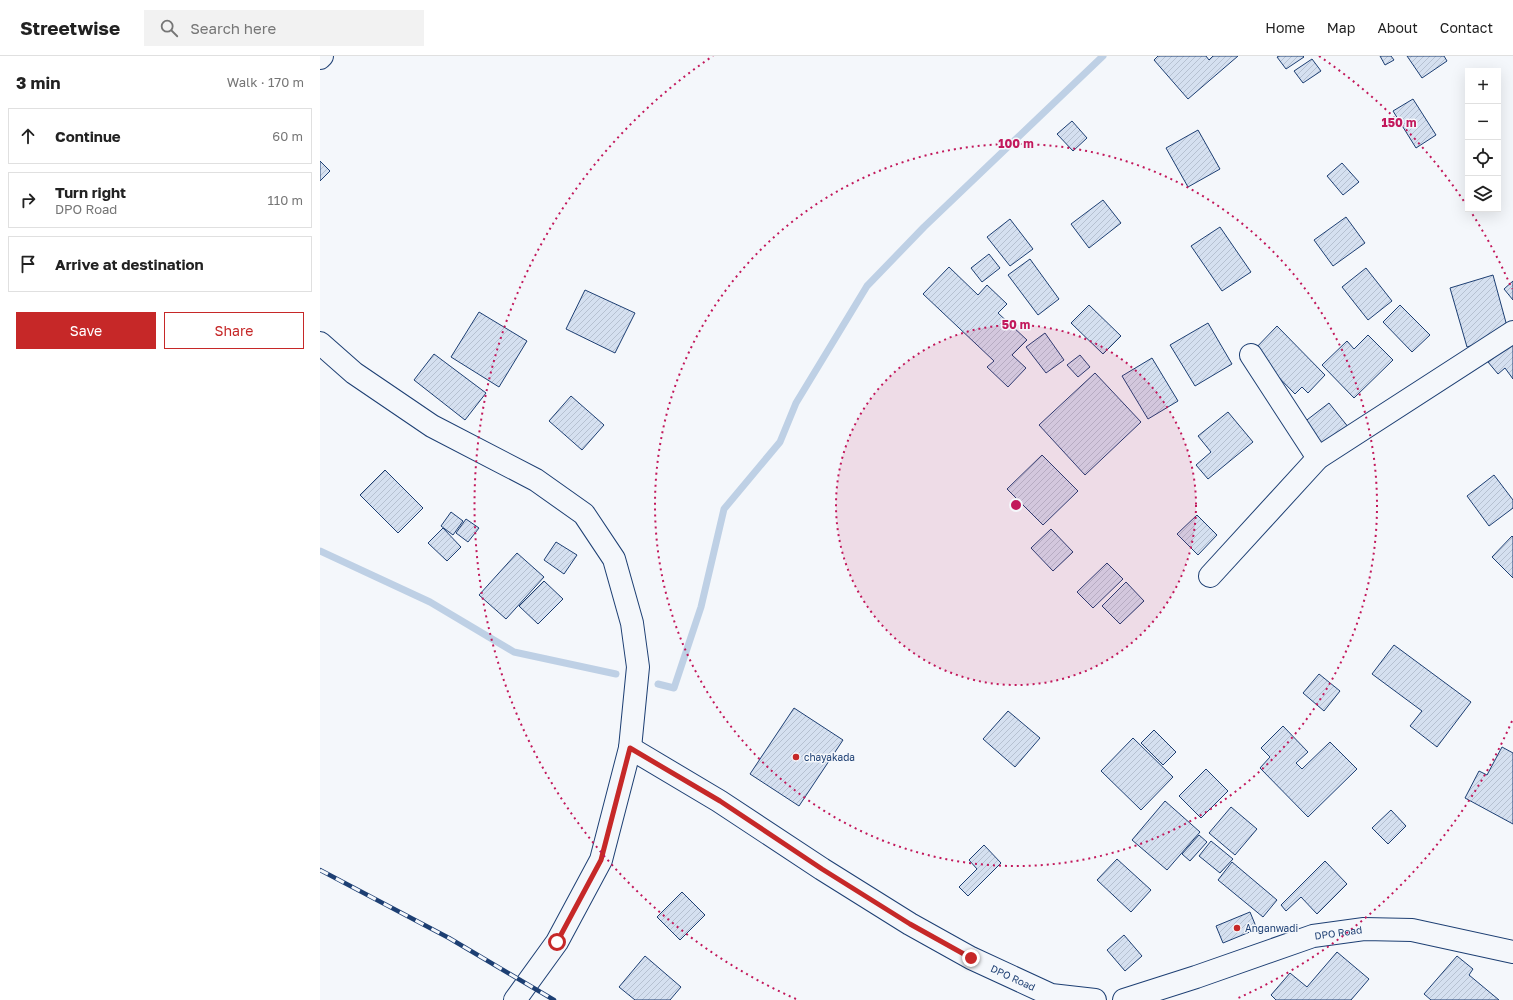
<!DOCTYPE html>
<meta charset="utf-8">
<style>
body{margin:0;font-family:"Golos Text",sans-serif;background:#f2f2f2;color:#222}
.controls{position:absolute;right:12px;top:12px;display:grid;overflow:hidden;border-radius:0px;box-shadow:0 4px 16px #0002}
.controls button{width:36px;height:36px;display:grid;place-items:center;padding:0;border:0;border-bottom:1px solid #e0e0e0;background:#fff;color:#222;font:20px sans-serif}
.stop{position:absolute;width:12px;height:12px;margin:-9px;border:3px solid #c62828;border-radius:50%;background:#fff}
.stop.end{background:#c62828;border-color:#fff;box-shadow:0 1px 4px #0008}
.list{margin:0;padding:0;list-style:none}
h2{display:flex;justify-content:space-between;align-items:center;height:52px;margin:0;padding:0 16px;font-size:17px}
h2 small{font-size:13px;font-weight:400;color:#767676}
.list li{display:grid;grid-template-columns:26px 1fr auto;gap:12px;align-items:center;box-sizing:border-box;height:56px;margin:0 8px 8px;padding:0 8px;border:1px solid #e0e0e0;border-radius:0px}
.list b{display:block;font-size:15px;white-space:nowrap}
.list p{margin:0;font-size:13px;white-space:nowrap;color:#767676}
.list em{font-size:13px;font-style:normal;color:#767676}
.actions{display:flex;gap:8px;padding:12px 16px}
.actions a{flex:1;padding:9px 0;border:1px solid #c62828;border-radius:0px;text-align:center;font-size:14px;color:#c62828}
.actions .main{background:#c62828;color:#fff}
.icon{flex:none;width:22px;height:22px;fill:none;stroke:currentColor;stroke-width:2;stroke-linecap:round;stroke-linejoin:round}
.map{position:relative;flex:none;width:1193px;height:944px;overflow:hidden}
header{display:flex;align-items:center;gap:24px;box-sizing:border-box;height:56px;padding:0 20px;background:#fff;border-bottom:1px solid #e0e0e0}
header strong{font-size:19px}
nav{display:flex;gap:22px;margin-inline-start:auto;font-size:14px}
.search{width:280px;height:36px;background:#f2f2f2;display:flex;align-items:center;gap:10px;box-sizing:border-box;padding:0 14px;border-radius:0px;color:#767676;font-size:15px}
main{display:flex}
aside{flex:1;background:#fff}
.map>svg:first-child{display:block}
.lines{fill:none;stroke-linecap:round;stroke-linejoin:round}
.stream{stroke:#bed0e5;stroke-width:7}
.building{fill:url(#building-hatch);stroke:#1d3f73}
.minor-casing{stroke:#1d3f73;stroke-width:24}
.tertiary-casing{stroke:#1d3f73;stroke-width:24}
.primary-casing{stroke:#1d3f73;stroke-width:24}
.minor{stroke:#f4f7fb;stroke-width:22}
.tertiary{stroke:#f4f7fb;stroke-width:22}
.primary{stroke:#f4f7fb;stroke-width:22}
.rail-casing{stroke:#1d3f73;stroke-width:4.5}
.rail{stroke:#f4f7fb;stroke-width:3;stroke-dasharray:9;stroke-linecap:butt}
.route{stroke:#c62828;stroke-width:5}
.ring{fill:none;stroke:#c2185b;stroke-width:2;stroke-dasharray:2 4}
.poi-dot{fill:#c62828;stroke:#f4f7fb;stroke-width:1.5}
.labels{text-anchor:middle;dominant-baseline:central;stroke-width:3;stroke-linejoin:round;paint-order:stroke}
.poi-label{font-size:10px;fill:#1d3f73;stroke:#f4f7fb;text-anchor:start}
.street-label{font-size:10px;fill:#1d3f73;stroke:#f4f7fb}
.centre{fill:#c2185b;stroke:#f4f7fb;stroke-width:2}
.ring-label{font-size:12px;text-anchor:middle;font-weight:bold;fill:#c2185b;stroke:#f4f7fb;stroke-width:3;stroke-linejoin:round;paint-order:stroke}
</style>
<header>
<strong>Streetwise</strong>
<div class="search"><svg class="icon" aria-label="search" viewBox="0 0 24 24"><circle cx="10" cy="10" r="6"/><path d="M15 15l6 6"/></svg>Search here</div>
<nav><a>Home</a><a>Map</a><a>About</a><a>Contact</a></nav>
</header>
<main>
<aside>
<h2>3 min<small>Walk · 170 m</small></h2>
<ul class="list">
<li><svg class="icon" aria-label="ahead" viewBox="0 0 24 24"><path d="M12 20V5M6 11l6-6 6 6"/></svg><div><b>Continue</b></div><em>60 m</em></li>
<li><svg class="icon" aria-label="right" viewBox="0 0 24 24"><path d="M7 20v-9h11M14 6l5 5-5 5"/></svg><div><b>Turn right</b><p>DPO Road</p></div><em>110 m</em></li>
<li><svg class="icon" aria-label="arrive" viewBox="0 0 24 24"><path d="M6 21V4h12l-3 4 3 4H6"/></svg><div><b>Arrive at destination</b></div></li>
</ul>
<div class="actions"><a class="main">Save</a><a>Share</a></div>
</aside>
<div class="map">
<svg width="1193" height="944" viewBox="0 0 1193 944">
<defs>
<pattern id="building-hatch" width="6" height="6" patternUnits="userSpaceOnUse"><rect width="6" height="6" fill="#d5e0f0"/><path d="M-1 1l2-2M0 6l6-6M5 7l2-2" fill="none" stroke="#b6c1d1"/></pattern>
</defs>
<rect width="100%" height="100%" fill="#f4f7fb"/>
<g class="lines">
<!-- stream -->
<g class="stream">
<path d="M 0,495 L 110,546 L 194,596 L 296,618"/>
<path d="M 338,628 L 354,632 L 381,551 L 404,453 L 460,386 L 476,347 L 547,230 L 604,171 L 783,0"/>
</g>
</g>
<!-- building -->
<g class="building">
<path d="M 838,0 L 886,0 L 889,4 L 893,0 L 918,0 L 868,43 L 834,4 Z"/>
<path d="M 959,0 L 983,0 L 984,1 L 966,13 L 957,1 Z"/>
<path d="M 1060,0 L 1071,0 L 1074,4 L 1065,9 Z"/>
<path d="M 1087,0 L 1124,0 L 1127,5 L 1102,22 Z"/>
<path d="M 992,3 L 1001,15 L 983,27 L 974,15 Z"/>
<path d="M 1093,43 L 1116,79 L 1096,92 L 1073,55 Z"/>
<path d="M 752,65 L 767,82 L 753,95 L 737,78 Z"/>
<path d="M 878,74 L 900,113 L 868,131 L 846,92 Z"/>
<path d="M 0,105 L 10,115 L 0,125 Z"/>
<path d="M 1022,107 L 1039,126 L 1023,139 L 1007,120 Z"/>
<path d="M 783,144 L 801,167 L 769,192 L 751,168 Z"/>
<path d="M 1026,161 L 1045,187 L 1013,210 L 994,184 Z"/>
<path d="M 690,163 L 713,193 L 690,210 L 667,181 Z"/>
<path d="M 900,171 L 931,216 L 902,235 L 871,190 Z"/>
<path d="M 669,198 L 680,212 L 662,226 L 651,212 Z"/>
<path d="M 710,203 L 739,243 L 718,259 L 688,219 Z"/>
<path d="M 629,211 L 658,239 L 667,229 L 687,248 L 678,257 L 707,284 L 692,299 L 706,312 L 688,331 L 667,311 L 674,305 L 603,238 Z"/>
<path d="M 1046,212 L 1072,245 L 1048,264 L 1022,231 Z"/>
<path d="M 1173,219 L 1188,274 L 1167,285 L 1147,291 L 1130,232 Z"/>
<path d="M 1193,225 L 1193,244 L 1184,233 Z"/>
<path d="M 265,234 L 315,257 L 295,297 L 246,273 Z"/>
<path d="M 769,249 L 801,280 L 783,298 L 751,267 Z"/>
<path d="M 1080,249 L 1110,279 L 1092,296 L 1063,266 Z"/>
<path d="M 159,256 L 207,285 L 179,331 L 131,301 Z"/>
<path d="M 888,267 L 912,308 L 875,330 L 850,289 Z"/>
<path d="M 957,270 L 1005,319 L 988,337 L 982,331 L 975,338 L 933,295 Z"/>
<path d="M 725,277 L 744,304 L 726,317 L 706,291 Z"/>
<path d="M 1048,279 L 1073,304 L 1034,342 L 1002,309 L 1027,285 L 1034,293 Z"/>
<path d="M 1193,287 L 1193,323 L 1185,312 L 1178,318 L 1168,306 Z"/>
<path d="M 114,298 L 166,337 L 145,364 L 94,324 Z"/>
<path d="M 760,299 L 770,311 L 758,321 L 747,309 Z"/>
<path d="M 832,302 L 858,345 L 828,363 L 802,320 Z"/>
<path d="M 775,317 L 821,366 L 765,419 L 719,369 Z"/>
<path d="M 251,340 L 284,369 L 262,394 L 229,365 Z"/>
<path d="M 1009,347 L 1029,372 L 1003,393 L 983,367 Z"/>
<path d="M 908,356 L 933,386 L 888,423 L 876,409 L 891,396 L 878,380 Z"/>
<path d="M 722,399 L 758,435 L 723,469 L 687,433 Z"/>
<path d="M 65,414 L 103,452 L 78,477 L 40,439 Z"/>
<path d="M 1174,419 L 1193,444 L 1193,452 L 1169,470 L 1147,440 Z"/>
<path d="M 131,456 L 143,465 L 133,479 L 121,470 Z"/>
<path d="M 877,459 L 897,479 L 878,499 L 857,478 Z"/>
<path d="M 146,463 L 159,472 L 148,486 L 136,477 Z"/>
<path d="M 123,472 L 141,491 L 127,505 L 108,487 Z"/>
<path d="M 731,473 L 753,496 L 733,515 L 711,492 Z"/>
<path d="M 1192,480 L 1193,481 L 1193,522 L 1172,501 Z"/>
<path d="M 236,486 L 257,499 L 244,518 L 224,504 Z"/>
<path d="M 197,497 L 224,521 L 186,563 L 159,539 Z"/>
<path d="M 787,507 L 803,523 L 773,552 L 757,536 Z"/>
<path d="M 224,525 L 243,543 L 218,568 L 199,550 Z"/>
<path d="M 806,526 L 824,545 L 800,568 L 782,550 Z"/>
<path d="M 1074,589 L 1151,646 L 1117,691 L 1090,670 L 1102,655 L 1052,618 Z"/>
<path d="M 999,618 L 1020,635 L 1004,655 L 983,637 Z"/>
<path d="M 474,652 L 523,684 L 479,750 L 430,718 Z"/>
<path d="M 688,655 L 720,682 L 695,711 L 663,683 Z"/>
<path d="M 963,670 L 988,696 L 976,707 L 982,713 L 1010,686 L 1037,713 L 988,761 L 940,712 L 950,701 L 941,692 Z"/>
<path d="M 834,674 L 856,696 L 843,709 L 821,687 Z"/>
<path d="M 813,682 L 853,721 L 821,754 L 781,715 Z"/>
<path d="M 1182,691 L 1193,697 L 1193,768 L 1145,742 L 1159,715 L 1167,719 Z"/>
<path d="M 886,713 L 908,735 L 881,762 L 859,740 Z"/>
<path d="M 845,745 L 880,776 L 847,814 L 812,784 Z"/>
<path d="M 911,751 L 937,773 L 915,799 L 889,777 Z"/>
<path d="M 1071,754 L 1086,770 L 1068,788 L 1052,772 Z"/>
<path d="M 879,779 L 887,786 L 870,805 L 862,798 Z"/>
<path d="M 891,785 L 913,803 L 900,817 L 879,800 Z"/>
<path d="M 664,789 L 681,807 L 648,840 L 639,831 L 657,813 L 649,804 Z"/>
<path d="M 797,803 L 831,834 L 811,856 L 777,824 Z"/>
<path d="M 1005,805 L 1027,828 L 997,858 L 981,841 L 966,855 L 961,849 Z"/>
<path d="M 912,806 L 957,844 L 943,861 L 898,824 Z"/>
<path d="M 362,836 L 385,859 L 360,884 L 337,861 Z"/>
<path d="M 930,856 L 937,873 L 903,887 L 896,870 Z"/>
<path d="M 804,879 L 822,900 L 805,915 L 787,894 Z"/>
<path d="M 1017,896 L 1049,923 L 1031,944 L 956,944 L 951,939 L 970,917 L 987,931 Z"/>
<path d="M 325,900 L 361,931 L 350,944 L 315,944 L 299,931 Z"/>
<path d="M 1137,900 L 1153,913 L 1149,919 L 1179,944 L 1111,944 L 1104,938 Z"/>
</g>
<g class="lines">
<!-- minor casing -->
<g class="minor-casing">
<g id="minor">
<path d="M 0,2 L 2,0"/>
<path d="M 931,299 L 998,402"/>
<path d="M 890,520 L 998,402 L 1193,276"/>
</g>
</g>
<!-- tertiary casing -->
<g class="tertiary-casing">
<g id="tertiary">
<path id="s1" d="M 310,692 L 399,745 L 502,813 L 590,868 L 651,902 L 731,939 L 775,944"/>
<path id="s2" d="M 804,944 L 876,921 L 993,880 L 1044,873 L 1092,874 L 1193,896"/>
</g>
</g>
<!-- primary casing -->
<g class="primary-casing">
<path id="primary" d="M 0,287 L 34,317 L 112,370 L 216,424 L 264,458 L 294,503 L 312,567 L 318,611 L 310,692 L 281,804 L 237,886 L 195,944"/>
</g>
<!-- minor -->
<use href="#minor" class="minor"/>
<!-- tertiary -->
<use href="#tertiary" class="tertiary"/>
<!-- primary -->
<use href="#primary" class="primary"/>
<!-- rail casing -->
<g class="rail-casing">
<path id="rail" d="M 0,814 L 129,882 L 234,944"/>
</g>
<!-- rail -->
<use href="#rail" class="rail"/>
</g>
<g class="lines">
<!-- route -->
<path class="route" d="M 237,886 L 281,804 L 310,692 L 400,745 L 502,813 L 590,868 L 651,902"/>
</g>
<!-- distance rings -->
<circle cx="696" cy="449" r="180" fill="#c2185b" fill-opacity=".12"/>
<g class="ring">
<circle cx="696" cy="449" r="180"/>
<circle cx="696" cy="449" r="361"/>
<path d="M1192 665A541 541 0 0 1 916 943M476 943A541 541 0 0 1 393 0M999 0A541 541 0 0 1 1192 233"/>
</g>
<!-- markers -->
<g class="poi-dot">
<circle cx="476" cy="701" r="4"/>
<circle cx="917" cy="872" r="4"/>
</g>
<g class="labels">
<!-- poi labels -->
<g class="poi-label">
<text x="484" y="701">chayakada</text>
<text x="925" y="872">Anganwadi</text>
</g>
<!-- street labels -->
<g class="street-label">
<text stroke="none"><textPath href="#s2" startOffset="225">DPO Road</textPath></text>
<text stroke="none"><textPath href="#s1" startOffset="447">DPO Road</textPath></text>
</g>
</g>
<circle cx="696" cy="449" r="6" class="centre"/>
<g class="ring-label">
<text x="1079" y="71">150 m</text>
<text x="696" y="92">100 m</text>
<text x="696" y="273">50 m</text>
</g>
</svg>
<div class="controls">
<button>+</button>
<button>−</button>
<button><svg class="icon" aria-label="locate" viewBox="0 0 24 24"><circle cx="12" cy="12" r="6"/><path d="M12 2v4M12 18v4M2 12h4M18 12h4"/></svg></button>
<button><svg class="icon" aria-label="layers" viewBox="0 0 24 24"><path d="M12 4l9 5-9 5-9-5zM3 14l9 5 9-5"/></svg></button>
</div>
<div class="stop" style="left:237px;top:886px"></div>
<div class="stop end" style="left:651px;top:902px"></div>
</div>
</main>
